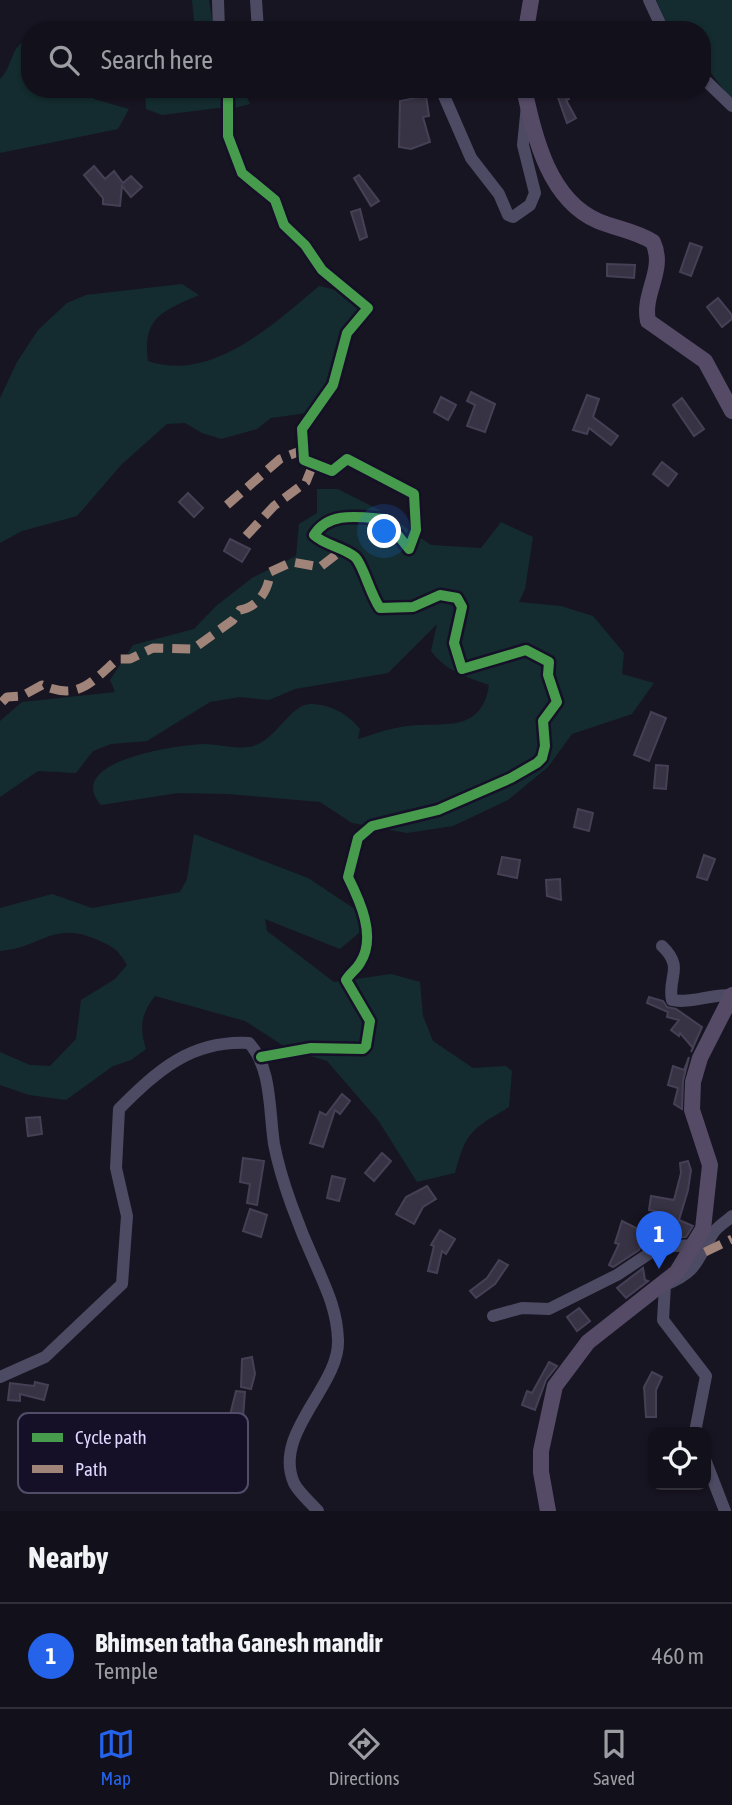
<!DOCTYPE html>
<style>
body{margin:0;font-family:"Asap Condensed",sans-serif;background:#1b1923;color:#f1f3f6}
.controls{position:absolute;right:21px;bottom:21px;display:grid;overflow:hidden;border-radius:14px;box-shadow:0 2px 5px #0004}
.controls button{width:63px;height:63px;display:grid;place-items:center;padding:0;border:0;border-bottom:2px solid #313039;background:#12101a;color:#f1f3f6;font:35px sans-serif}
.you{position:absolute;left:385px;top:532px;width:24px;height:24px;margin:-18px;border:5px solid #fff;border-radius:50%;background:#1a73e8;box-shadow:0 0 0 10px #1a73e833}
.badge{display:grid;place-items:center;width:46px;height:46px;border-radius:50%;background:#2563eb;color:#fff;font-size:23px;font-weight:700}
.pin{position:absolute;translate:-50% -58px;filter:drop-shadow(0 2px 4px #0008)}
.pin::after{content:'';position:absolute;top:37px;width:24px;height:21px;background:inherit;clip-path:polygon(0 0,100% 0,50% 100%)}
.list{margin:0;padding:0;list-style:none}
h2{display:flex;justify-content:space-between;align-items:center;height:91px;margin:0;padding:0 28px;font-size:30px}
h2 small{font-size:23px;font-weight:400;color:#9c9da2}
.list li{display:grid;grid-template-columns:46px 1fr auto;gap:21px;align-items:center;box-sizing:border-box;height:105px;padding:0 28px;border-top:2px solid #313039}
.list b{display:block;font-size:26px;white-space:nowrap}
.list p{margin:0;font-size:23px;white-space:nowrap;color:#9c9da2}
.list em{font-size:23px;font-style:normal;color:#9c9da2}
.icon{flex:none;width:38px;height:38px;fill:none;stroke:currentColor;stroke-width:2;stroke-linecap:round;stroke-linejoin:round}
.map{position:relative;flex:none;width:732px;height:1511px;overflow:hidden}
.search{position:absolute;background:#12101a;box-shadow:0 2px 5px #0004;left:21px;right:21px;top:21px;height:77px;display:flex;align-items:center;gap:18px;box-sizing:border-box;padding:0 24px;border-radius:28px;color:#9c9da2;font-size:26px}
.sheet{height:196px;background:#12101a}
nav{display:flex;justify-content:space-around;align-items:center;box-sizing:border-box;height:98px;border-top:2px solid #313039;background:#12101a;font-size:19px;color:#9c9da2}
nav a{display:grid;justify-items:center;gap:4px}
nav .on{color:#2563eb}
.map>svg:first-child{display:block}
.green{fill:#142c2f}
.building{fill:#383344;stroke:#454055;stroke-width:2}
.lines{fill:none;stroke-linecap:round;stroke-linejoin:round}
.minor{stroke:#4d4b63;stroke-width:12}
.major{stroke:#564b67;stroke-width:16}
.quiet{stroke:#a18479;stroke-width:9;stroke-dasharray:18 9;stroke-linecap:butt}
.cycleway-casing{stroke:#151027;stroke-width:15}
.cycleway{stroke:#469c4c;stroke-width:10}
.key{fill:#151027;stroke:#514c68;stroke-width:2}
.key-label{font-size:19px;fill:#ded7fe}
</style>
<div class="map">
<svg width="732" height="1511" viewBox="0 0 732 1511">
<rect width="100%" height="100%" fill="#181522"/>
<!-- green -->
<g class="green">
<path d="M 192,0 L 209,0 L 214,30 L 195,30 Z"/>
<path d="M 656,0 L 732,0 L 732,101 L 702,61 L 702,30 L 669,30 Z"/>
<path d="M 24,41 L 30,46 L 30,89 L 70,89 L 71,93 L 86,89 L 94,99 L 129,109 L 118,129 L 0,153 L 0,79 C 12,68 10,50 24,41 Z"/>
<path d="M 145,89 L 243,89 L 250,104 L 227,110 L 218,108 L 162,115 L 146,109 Z"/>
<path d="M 182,284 L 199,295 C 163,311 142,317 148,361 C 211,383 274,324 319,286 C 336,290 354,293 360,311 L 331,383 L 307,413 L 271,418 L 257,429 L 221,439 L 202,433 L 185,423 L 167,424 L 122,464 L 77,516 L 22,531 L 0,543 L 0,398 L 17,362 L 38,330 L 67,303 L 86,295 Z"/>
<path d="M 317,489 L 338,489 L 383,512 L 431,545 L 481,548 L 501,522 L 533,537 L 525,589 L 519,602 L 561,606 L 593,616 L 624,653 L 622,674 L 654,683 L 632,714 L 572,734 L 548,767 L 508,800 L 453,826 L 407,833 L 352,823 L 320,802 L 228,794 L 178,793 L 101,805 C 62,761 178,745 203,744 C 219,744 241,751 256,745 C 276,738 292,704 310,704 C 330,704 348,714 360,729 L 358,739 C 372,735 387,729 401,727 C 439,720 481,737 489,685 C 466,677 446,671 431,651 L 437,624 L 388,673 L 295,689 L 269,700 L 240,697 L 210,702 L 147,741 L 111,744 L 93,751 L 76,773 L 38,771 L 0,797 L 0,721 L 22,702 L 115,692 L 110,680 L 133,645 L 194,629 L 216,606 L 252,578 L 296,556 L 299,524 L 317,513 Z"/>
<path d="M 194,834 L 308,878 L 373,921 L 340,949 L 265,919 L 267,931 L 334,982 L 391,974 L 420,982 L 423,1016 L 433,1041 L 473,1068 L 506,1066 L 512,1071 L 509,1107 C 473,1129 466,1130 455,1173 L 417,1182 L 378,1120 L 327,1061 L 290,1050 L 245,1021 L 155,996 C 141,1014 139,1027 146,1049 L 131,1060 L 113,1066 L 66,1100 L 29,1095 L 0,1085 L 0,1052 L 30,1065 L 50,1066 L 76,1039 L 81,1000 L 115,979 L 127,965 C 119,951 114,947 100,941 C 53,919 42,948 0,951 L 0,908 L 52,894 L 92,908 L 180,892 L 187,879 Z"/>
</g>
<!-- building -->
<g class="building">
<path d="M 555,89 L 567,89 L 569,99 L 566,100 L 576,118 L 567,123 Z"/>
<path d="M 426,96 L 429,116 L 423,117 L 430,142 L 411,149 L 399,147 L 400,101 Z"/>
<path d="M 94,166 L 105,179 L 114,171 L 123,183 L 131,176 L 142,187 L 131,197 L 122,186 L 120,206 L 103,204 L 103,198 L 84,175 Z"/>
<path d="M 359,175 L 379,201 L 371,206 L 354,178 Z"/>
<path d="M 360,209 L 367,237 L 360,240 L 351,212 Z"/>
<path d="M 690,243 L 702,247 L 691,276 L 680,272 Z"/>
<path d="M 607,264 L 635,265 L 634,278 L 607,276 Z"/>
<path d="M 718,298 L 732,315 L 732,319 L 722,327 L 707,307 Z"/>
<path d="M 471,392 L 495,404 L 485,432 L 467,426 L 475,405 L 467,401 Z"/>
<path d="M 587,395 L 599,399 L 593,417 L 618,436 L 611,445 L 589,428 L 587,434 L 573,430 Z"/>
<path d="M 441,397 L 456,405 L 448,420 L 434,412 Z"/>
<path d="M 682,398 L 704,429 L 694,436 L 673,405 Z"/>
<path d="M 662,462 L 677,474 L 668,486 L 653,474 Z"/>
<path d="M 188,493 L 203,508 L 194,517 L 179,502 Z"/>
<path d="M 230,539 L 250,549 L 242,562 L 224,551 Z"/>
<path d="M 651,712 L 666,718 L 649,761 L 634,755 Z"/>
<path d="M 656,765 L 668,766 L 666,789 L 654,788 Z"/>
<path d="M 578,809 L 593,813 L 589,831 L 574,827 Z"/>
<path d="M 704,855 L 715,859 L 707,880 L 697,877 Z"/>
<path d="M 502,857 L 520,860 L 517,878 L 498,874 Z"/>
<path d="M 560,879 L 561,900 L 547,896 L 546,880 Z"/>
<path d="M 649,997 L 663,1001 L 667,1007 L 676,1009 L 702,1027 L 691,1052 L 693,1048 L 680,1033 L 679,1036 L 671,1030 L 679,1020 L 667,1017 L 668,1012 L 647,1003 Z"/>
<path d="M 689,1057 L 683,1081 L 682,1109 L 674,1104 L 678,1088 L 668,1085 L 673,1066 L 684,1070 Z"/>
<path d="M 342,1094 L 350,1101 L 340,1114 L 335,1110 L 323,1147 L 310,1143 L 320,1112 L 326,1115 Z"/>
<path d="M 40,1117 L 42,1134 L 28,1136 L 26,1118 Z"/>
<path d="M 382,1153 L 391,1161 L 374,1181 L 365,1173 Z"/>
<path d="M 243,1158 L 264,1161 L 257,1205 L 247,1203 L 250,1184 L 240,1182 Z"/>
<path d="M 688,1161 L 691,1170 L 688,1190 L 679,1220 L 693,1226 L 686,1237 L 659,1238 L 668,1214 L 649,1210 L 651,1196 L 674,1200 L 681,1173 L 680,1163 Z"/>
<path d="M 332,1176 L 345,1179 L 339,1201 L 327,1198 Z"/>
<path d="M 427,1186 L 436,1199 L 423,1207 L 414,1224 L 396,1214 L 406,1197 Z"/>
<path d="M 250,1209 L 267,1215 L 261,1237 L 243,1231 Z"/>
<path d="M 622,1221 L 648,1234 L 639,1250 L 613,1267 L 609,1265 L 619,1244 L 615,1243 Z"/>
<path d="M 440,1230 L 455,1239 L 446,1254 L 442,1251 L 437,1273 L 428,1271 L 434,1246 L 431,1245 Z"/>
<path d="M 499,1260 L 508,1265 L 495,1284 L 476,1298 L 470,1291 L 487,1278 Z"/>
<path d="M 643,1268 L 645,1280 L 648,1281 L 626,1298 L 617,1288 Z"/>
<path d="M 579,1308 L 590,1321 L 577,1331 L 567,1317 Z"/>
<path d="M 252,1357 L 255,1374 L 251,1389 L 241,1387 L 242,1359 Z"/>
<path d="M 549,1362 L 557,1366 L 546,1380 L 535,1410 L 522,1405 L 527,1391 L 532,1393 Z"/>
<path d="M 652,1372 L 662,1377 L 656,1390 L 656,1417 L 646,1417 L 644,1387 Z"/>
<path d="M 35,1382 L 48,1385 L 44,1400 L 20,1394 L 20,1401 L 8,1400 L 10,1383 L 34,1386 Z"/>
<path d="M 236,1391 L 245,1392 L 242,1430 L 231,1431 L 230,1415 Z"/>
</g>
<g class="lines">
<!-- minor -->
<g class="minor">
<path d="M 218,0 L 219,30"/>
<path d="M 256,0 L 258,30"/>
<path d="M 649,0 L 663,30"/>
<path d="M 702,77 L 732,106"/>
<path d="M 228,89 L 228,136 L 242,173 L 275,200 L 284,225 L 305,245 L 322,270 L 368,308 L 347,333 L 333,385 L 302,429 L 304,460 L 332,471 L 347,459 L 414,494 L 416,530 L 409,549 L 385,519 C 359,517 329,511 314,535 C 324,545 343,547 355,557 C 363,564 370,594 380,608 L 413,607 L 440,595 L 457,598 L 462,607 L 454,643 L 462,669 L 526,650 L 549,662 L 548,675 L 557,702 L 543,721 L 545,746 L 542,758 L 537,763 L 511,778 L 438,810 L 372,826 L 358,838 L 348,877 C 360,901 377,937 360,963 C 356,970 350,973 346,980 L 370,1021 L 366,1046 L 363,1049 L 311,1048 L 261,1057"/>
<path d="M 441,89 L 471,158 L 499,194 L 508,215 L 513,217 L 530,205 L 535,193 L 523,145 L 527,105"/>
<path d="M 662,946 C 685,968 667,977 672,1000 C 688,1004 712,994 732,995"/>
<path d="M 493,1316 L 522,1308 L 549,1309 L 617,1275 L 659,1247 L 695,1245"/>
<path d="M 0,1377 L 45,1357 L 122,1284 L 127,1216 L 116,1168 L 119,1109 C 158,1070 191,1040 249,1043 C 272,1068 269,1111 274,1144 C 281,1181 300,1230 316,1265 C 327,1290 337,1311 338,1340 C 340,1386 272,1433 294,1483 C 299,1493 311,1503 318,1511"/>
<path d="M 695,1432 L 706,1376 L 663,1320 L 665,1285 C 697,1272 696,1262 712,1235 C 716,1227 726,1222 732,1216"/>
<path d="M 706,1462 L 725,1511"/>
</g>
<!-- major -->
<g class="major">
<path d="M 526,30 L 531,0"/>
<path d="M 524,89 C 535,137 548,199 598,221 C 617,229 636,231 653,242 C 666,270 642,293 648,321 L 705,361 L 732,411"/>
<path d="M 548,1511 L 541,1472 L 541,1451 L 555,1386 L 588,1342 L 677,1272 L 703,1229 L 710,1165 L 692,1110 L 693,1082 L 700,1058 L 732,995"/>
</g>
<!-- quiet -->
<g class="quiet">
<path d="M 227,505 L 280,459 L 303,450"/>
<path d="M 246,536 L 274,506 L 306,482 L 314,462"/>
<path d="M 2,702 L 7,697 L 22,696 L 42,685 C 79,701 91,682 118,659 L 130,659 L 153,648 L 193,649 L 233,620 L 240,610 C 258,607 269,590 270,572 L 292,562 L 320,567 L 342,550"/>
<path d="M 705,1252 L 732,1239"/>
</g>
<!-- cycleway casing -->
<g class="cycleway-casing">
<path id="cycleway" d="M 228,89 L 228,136 L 242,173 L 275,200 L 284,225 L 305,245 L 322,270 L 368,308 L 347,333 L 333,385 L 302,429 L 304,460 L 332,471 L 347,459 L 414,494 L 416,530 L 409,549 L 385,519 C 359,517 329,511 314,535 C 324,545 343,547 355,557 C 363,564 370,594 380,608 L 413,607 L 440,595 L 457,598 L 462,607 L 454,643 L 462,669 L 526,650 L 549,662 L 548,675 L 557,702 L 543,721 L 545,746 L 542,758 L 537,763 L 511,778 L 438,810 L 372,826 L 358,838 L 348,877 C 360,901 377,937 360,963 C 356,970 350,973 346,980 L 370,1021 L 366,1046 L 363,1049 L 311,1048 L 261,1057"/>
</g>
<!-- cycleway -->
<use href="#cycleway" class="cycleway"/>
</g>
<!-- legend -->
<rect x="18" y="1413" width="230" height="80" rx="10" class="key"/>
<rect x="32" y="1433" width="31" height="9" fill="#469c4c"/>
<rect x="32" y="1465" width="31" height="8" fill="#a18479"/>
<g class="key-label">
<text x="75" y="1444">Cycle path</text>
<text x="75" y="1476">Path</text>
</g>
</svg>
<div class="controls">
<button><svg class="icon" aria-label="locate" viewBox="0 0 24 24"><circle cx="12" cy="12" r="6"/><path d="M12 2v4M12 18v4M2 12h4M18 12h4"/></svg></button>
</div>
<div class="you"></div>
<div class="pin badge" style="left:659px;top:1269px">1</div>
<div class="search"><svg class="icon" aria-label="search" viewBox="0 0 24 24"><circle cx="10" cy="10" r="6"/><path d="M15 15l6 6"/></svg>Search here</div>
</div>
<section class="sheet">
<h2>Nearby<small></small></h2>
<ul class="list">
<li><span class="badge">1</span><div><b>Bhimsen tatha Ganesh mandir</b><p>Temple</p></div><em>460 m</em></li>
</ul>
</section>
<nav>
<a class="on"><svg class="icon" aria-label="map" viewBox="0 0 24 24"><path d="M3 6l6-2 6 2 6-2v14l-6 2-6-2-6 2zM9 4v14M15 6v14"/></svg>Map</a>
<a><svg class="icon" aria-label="directions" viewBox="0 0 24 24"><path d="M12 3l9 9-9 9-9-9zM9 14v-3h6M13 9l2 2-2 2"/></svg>Directions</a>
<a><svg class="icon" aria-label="saved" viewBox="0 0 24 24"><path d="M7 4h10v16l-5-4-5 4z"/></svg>Saved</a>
</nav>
